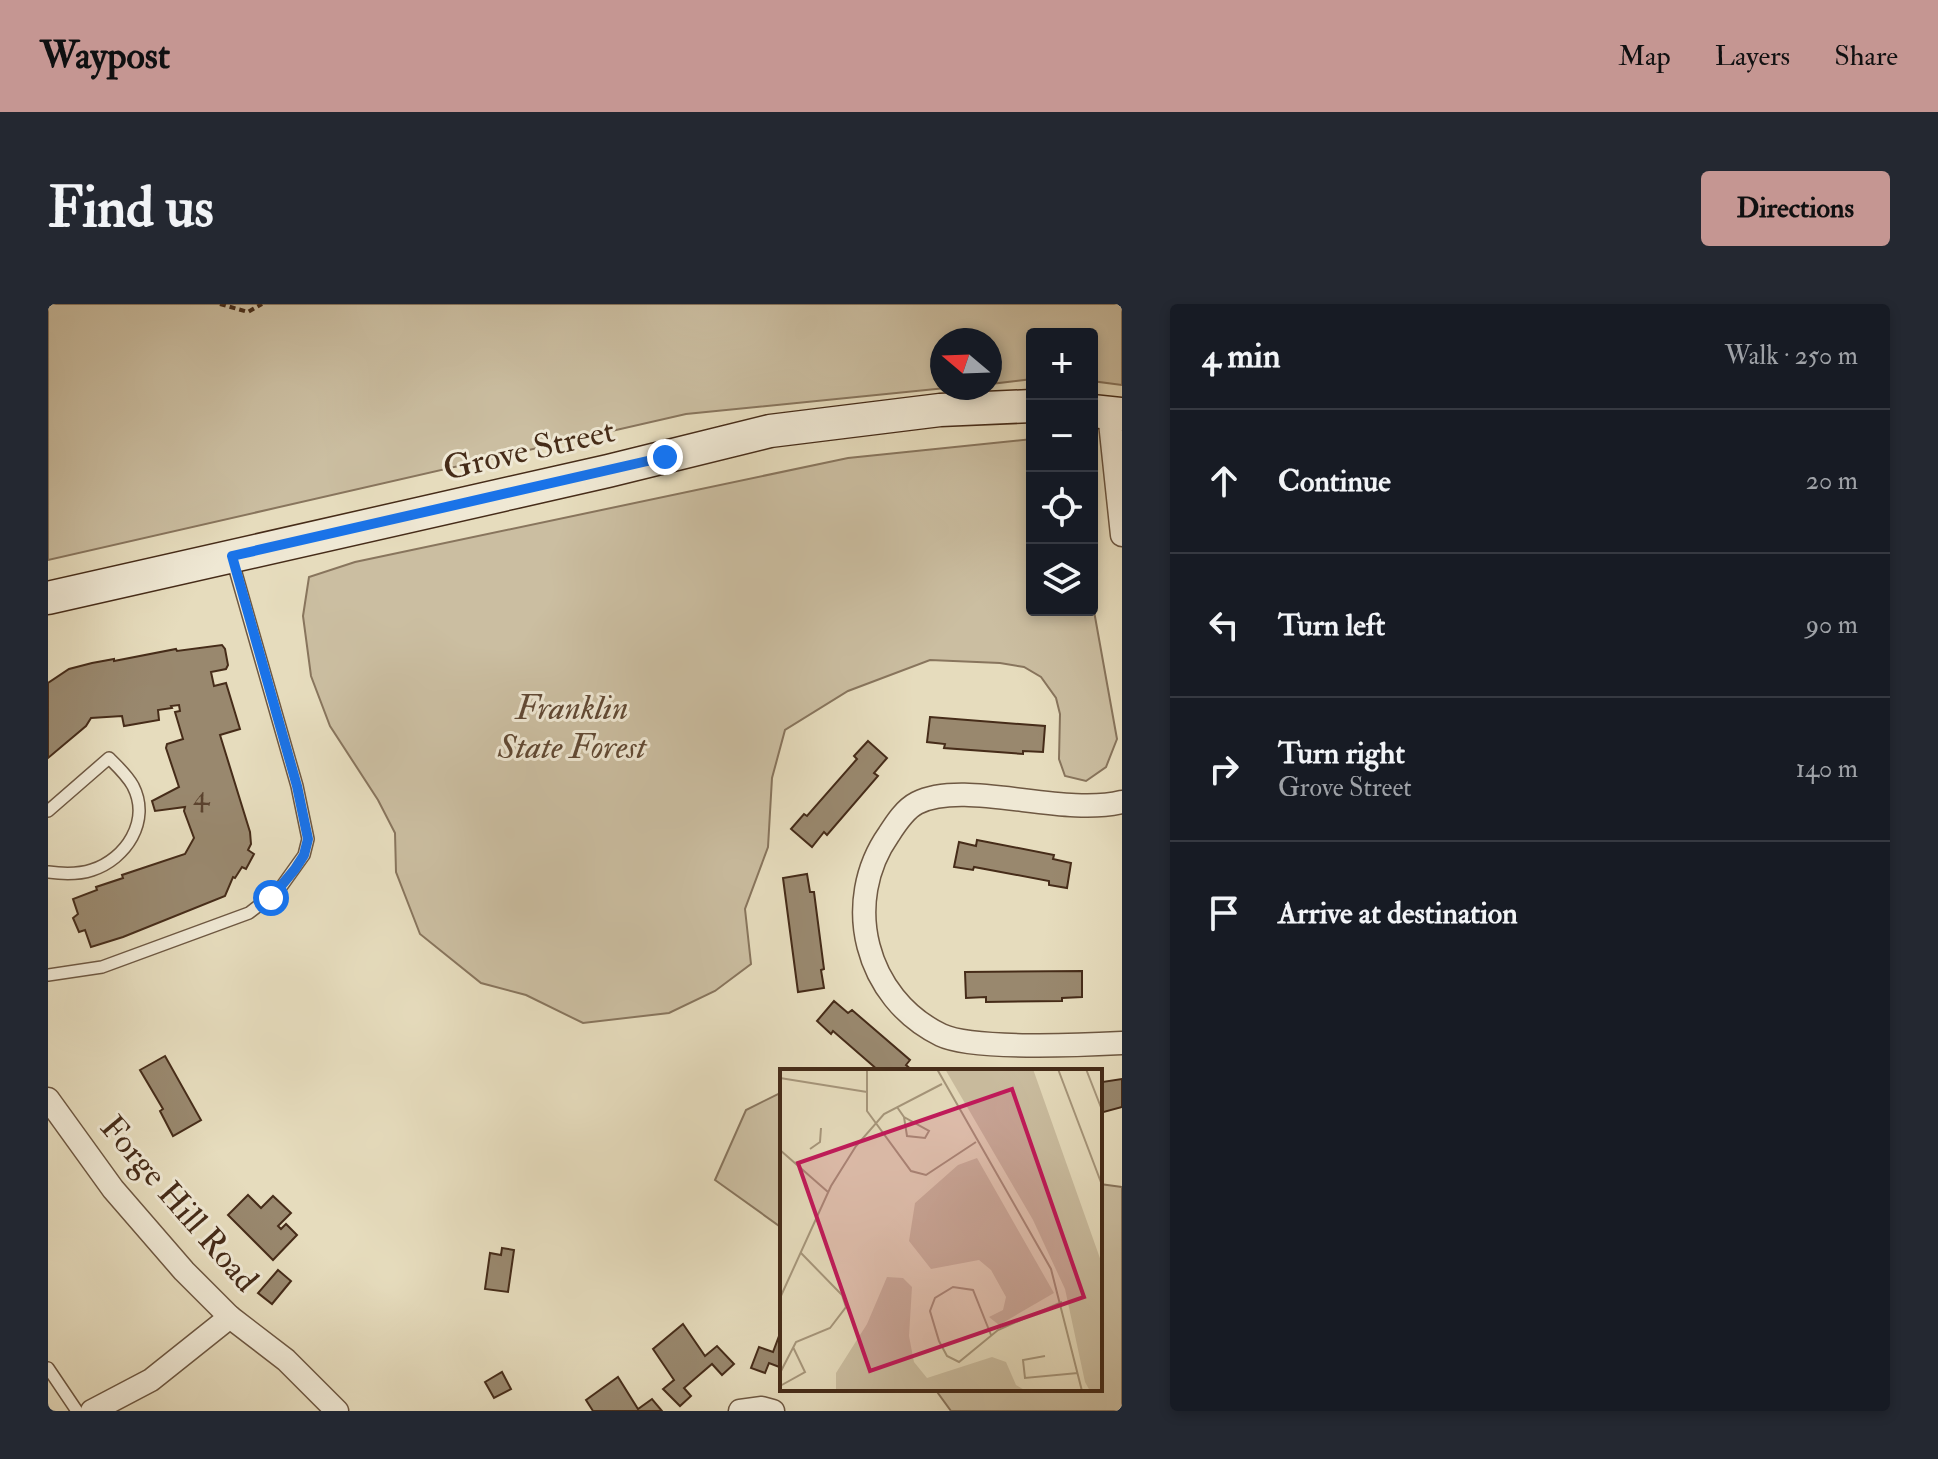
<!DOCTYPE html>
<meta charset="utf-8">
<style>
body{margin:0;font-family:"IM FELL Double Pica",serif;background:#242831;color:#f1f3f6}
.controls{position:absolute;right:24px;top:24px;display:grid;overflow:hidden;border-radius:8px;box-shadow:0 4px 12px #0003}
.controls button{width:72px;height:72px;display:grid;place-items:center;padding:0;border:0;border-bottom:2px solid #363941;background:#171b24;color:#f1f3f6;font:40px sans-serif}
.compass{position:absolute;left:882px;top:24px;width:72px;height:72px;border-radius:50%;background:#171b24;box-shadow:0 4px 12px #0003;rotate:289deg}
.stop{position:absolute;width:24px;height:24px;margin:-18px;border:6px solid #1a73e8;border-radius:50%;background:#fff}
.stop.end{background:#1a73e8;border-color:#fff;box-shadow:0 2px 8px #0008}
.list{margin:0;padding:0;list-style:none}
h2{display:flex;justify-content:space-between;align-items:center;height:104px;margin:0;padding:0 32px;font-size:34px}
h2 small{font-size:26px;font-weight:400;color:#9ea1a6}
.list li{display:grid;grid-template-columns:52px 1fr auto;gap:24px;align-items:center;box-sizing:border-box;height:144px;padding:0 32px;border-top:2px solid #363941}
.list b{display:block;font-size:30px;white-space:nowrap}
.list p{margin:0;font-size:26px;white-space:nowrap;color:#9ea1a6}
.list em{font-size:26px;font-style:normal;color:#9ea1a6}
.icon{flex:none;width:44px;height:44px;fill:none;stroke:currentColor;stroke-width:2;stroke-linecap:round;stroke-linejoin:round}
.map{position:relative;flex:none;width:1074px;height:1107px;overflow:hidden;border-radius:8px}
header{display:flex;align-items:center;gap:48px;box-sizing:border-box;height:112px;padding:0 40px;background:#c59692;color:#111}
header strong{font-size:38px}
nav{display:flex;gap:44px;margin-inline-start:auto;font-size:28px}
.intro{display:flex;align-items:center;justify-content:space-between;box-sizing:border-box;height:192px;padding:0 48px}
h1{margin:0;font-size:56px}
.button{padding:20px 36px;border-radius:8px;background:#c59692;color:#111;font-size:28px;font-weight:700}
main{display:flex;gap:48px;padding:0 48px}
aside{flex:1;background:#171b24;border-radius:8px;box-shadow:0 4px 12px #0003}
.map>svg:first-child{display:block}
.green{fill:#cbbea1;stroke:#88755d;stroke-width:2}
.building{fill:#99886e;stroke:#462c19;stroke-width:2}
.lines{fill:none;stroke-linecap:round;stroke-linejoin:round}
.lane-casing{stroke:#6e5842;stroke-width:14}
.street-casing{stroke:#6e5842;stroke-width:25}
.secondary-casing{stroke:#462c19;stroke-width:35}
.path{stroke:#462c19;stroke-width:4;stroke-dasharray:6 4;stroke-linecap:butt}
.lane{stroke:#efe8d4;stroke-width:11}
.street{stroke:#efe8d4;stroke-width:22}
.secondary{stroke:#efe8d4;stroke-width:32}
.route{stroke:#1a73e8;stroke-width:10}
.labels{text-anchor:middle;dominant-baseline:central;stroke-width:6;stroke-linejoin:round;paint-order:stroke}
.number-label{font-size:30px;fill:#5b432e}
.street-label{font-size:34px;fill:#462c19;stroke:#efe8d4}
.park-label{font-size:34px;font-style:italic;fill:#614934;stroke:#efe8d4}
.inset-road{fill:none;stroke:#a6967b;stroke-width:2}
.view{fill:#c2185b;fill-opacity:0.15;stroke:#c2185b;stroke-width:4}
.inset-edge{fill:none;stroke:#462c19;stroke-width:4}
</style>
<header>
<strong>Waypost</strong>
<nav><a>Map</a><a>Layers</a><a>Share</a></nav>
</header>
<div class="intro"><h1>Find us</h1><a class="button">Directions</a></div>
<main>
<div class="map">
<svg width="1074" height="1107" viewBox="0 0 1074 1107">
<rect width="100%" height="100%" fill="#e6dcbd"/>
<filter id="stains"><feTurbulence type="fractalNoise" baseFrequency=".0025" numOctaves="4"/><feColorMatrix values="0 0 0 0 .2 0 0 0 0 .09 0 0 0 0 .02 0 0 0 .5 -.17"/></filter>
<radialGradient id="worn" r=".72"><stop offset=".6" stop-color="#630" stop-opacity="0"/><stop offset="1" stop-color="#630" stop-opacity=".3"/></radialGradient>
<!-- green -->
<g class="green">
<path d="M 0,0 L 1074,0 L 1074,81 L 1044,77 L 1044,30 L 984,30 L 984,75 L 942,80 L 942,36 L 894,36 L 894,84 L 898,84 L 638,110 L 0,256 Z"/>
<path d="M 984,135 L 984,306 L 1044,306 L 1044,296 L 1069,435 L 1058,463 L 1038,477 L 1017,472 L 1011,455 L 1012,410 L 1008,394 L 993,373 L 976,363 L 952,359 L 882,356 L 800,387 L 737,426 L 724,474 L 720,543 L 697,605 L 703,660 L 667,687 L 621,709 L 535,719 L 478,691 L 433,679 L 372,630 L 348,568 L 347,529 L 330,496 L 282,422 L 263,372 L 255,312 L 261,273 L 307,258 L 800,154 Z"/>
<path d="M 734,788 L 734,924 L 667,876 L 698,806 Z"/>
<path d="M 1052,880 L 1074,883 L 1074,1107 L 903,1107 L 887,1085 L 1052,1085 Z"/>
</g>
<!-- building -->
<g class="building">
<path d="M 174,341 L 177,345 L 180,361 L 178,365 L 163,368 L 166,382 L 178,379 L 192,425 L 172,431 L 202,528 L 203,540 L 200,546 L 206,550 L 198,565 L 194,563 L 187,574 L 185,573 L 177,592 L 75,633 L 43,643 L 37,626 L 31,628 L 25,614 L 30,610 L 25,595 L 49,586 L 48,583 L 75,574 L 74,571 L 137,550 L 146,534 L 136,507 L 137,503 L 107,507 L 104,497 L 131,483 L 118,444 L 119,440 L 135,435 L 127,408 L 132,407 L 131,401 L 123,402 L 124,404 L 110,406 L 111,416 L 76,422 L 74,412 L 43,414 L 38,422 L 0,454 L 0,379 L 21,365 L 44,359 L 66,355 L 66,357 L 128,345 L 129,347 Z"/>
<path d="M 882,413 L 997,422 L 995,448 L 975,447 L 975,450 L 896,444 L 897,440 L 879,438 Z"/>
<path d="M 820,437 L 839,454 L 826,469 L 830,472 L 779,531 L 776,528 L 764,543 L 743,525 L 756,510 L 759,512 L 809,455 L 806,452 Z"/>
<path d="M 929,536 L 1006,551 L 1005,555 L 1023,559 L 1019,584 L 1001,581 L 1001,577 L 926,563 L 925,566 L 906,563 L 911,538 L 928,542 Z"/>
<path d="M 759,570 L 762,588 L 766,588 L 776,665 L 773,666 L 776,684 L 750,688 L 735,574 Z"/>
<path d="M 1034,667 L 1034,693 L 1014,694 L 1014,697 L 938,698 L 938,693 L 918,694 L 917,668 Z"/>
<path d="M 786,697 L 800,709 L 804,706 L 862,756 L 858,761 L 865,767 L 831,767 L 785,727 L 783,730 L 769,717 Z"/>
<path d="M 117,752 L 153,816 L 125,832 L 112,807 L 115,805 L 92,766 Z"/>
<path d="M 1074,775 L 1074,803 L 1052,809 L 1054,778 Z"/>
<path d="M 200,891 L 213,904 L 225,892 L 243,909 L 230,922 L 233,925 L 238,920 L 249,931 L 225,956 L 180,911 Z"/>
<path d="M 454,944 L 466,946 L 460,988 L 437,985 L 442,949 L 453,951 Z"/>
<path d="M 230,966 L 243,977 L 224,1000 L 210,989 Z"/>
<path d="M 635,1020 L 657,1052 L 669,1042 L 686,1060 L 674,1071 L 664,1060 L 636,1084 L 643,1092 L 632,1102 L 615,1085 L 626,1076 L 605,1045 Z"/>
<path d="M 734,1024 L 734,1064 L 721,1059 L 717,1069 L 703,1064 L 711,1043 L 725,1048 Z"/>
<path d="M 454,1068 L 463,1085 L 446,1094 L 437,1078 Z"/>
<path d="M 570,1073 L 590,1105 L 604,1095 L 614,1107 L 545,1107 L 538,1096 Z"/>
</g>
<g class="lines">
<!-- lane casing -->
<g class="lane-casing">
<g id="lane">
<path d="M 0,507 L 61,454 C 69,462 79,471 85,482 C 103,517 78,555 44,566 C 29,571 14,570 0,568"/>
<path d="M 0,671 L 54,663 L 201,609 L 231,586 L 256,551 L 260,535 L 249,482 L 184,255"/>
<path d="M 0,1064 L 29,1107"/>
</g>
</g>
<!-- street casing -->
<g class="street-casing">
<g id="street">
<path d="M 1061,109 L 1074,231"/>
<path d="M 1074,498 C 1014,513 917,475 869,499 C 857,505 848,519 841,530 C 793,598 817,694 893,731 C 924,746 1036,741 1074,739"/>
<path d="M 0,795 L 65,885 L 136,967 L 182,1013 L 238,1056 L 289,1107"/>
<path d="M 44,1107 L 103,1076 L 182,1013"/>
<path d="M 692,1107 L 714,1104 L 725,1107"/>
</g>
</g>
<!-- secondary casing -->
<g class="secondary-casing">
<g id="secondary">
<path d="M 1044,107 L 1074,110"/>
<path d="M 0,294 L 560,167 L 722,127 L 892,106 L 984,102"/>
</g>
</g>
<!-- path -->
<path class="path" d="M 172,0 L 200,8 L 214,0"/>
<!-- lane -->
<use href="#lane" class="lane"/>
<!-- street -->
<use href="#street" class="street"/>
<!-- secondary -->
<use href="#secondary" class="secondary"/>
</g>
<g class="lines">
<!-- route -->
<path class="route" d="M 223,594 L 247,565 L 256,551 L 260,535 L 249,482 L 184,252 L 617,153"/>
</g>
<g class="labels">
<!-- number labels -->
<g class="number-label">
<text x="153" y="491">4</text>
</g>
<!-- street labels -->
<g class="street-label">
<text transform="translate(481 146) rotate(-13)">Grove Street</text>
<text transform="translate(131 900) rotate(49)">Forge Hill Road</text>
</g>
<!-- park labels -->
<g class="park-label">
<text x="524" y="404">Franklin<tspan x="524" dy="39">State Forest</tspan></text>
</g>
</g>
<!-- overview -->
<g transform="translate(732 765)">
<rect width="322" height="322" fill="#e6dcbd"/>
<path d="M 165,0 L 253,0 L 322,195 L 322,322 L 310,322 L 305,313 L 285,220 L 253,151 ZM 197,89 L 274,224 L 219,256 L 209,248 L 223,241 L 226,228 L 211,201 L 199,191 L 151,200 L 129,172 L 135,134 L 178,96 ZM 107,208 L 123,209 L 132,218 L 129,267 L 134,293 L 147,309 L 212,288 L 226,293 L 236,316 L 246,322 L 56,322 L 56,304 L 87,255 Z" fill="#cbbea1"/>
<path class="inset-road" d="M 87,0 L 87,42 L 131,102 L 146,106 L 196,73M 157,0 L 271,200 L 302,322M 278,0 L 322,116M 306,0 L 322,41M 0,9 L 87,23M 117,38 L 124,48 L 149,62 L 145,69 L 127,67 L 124,48M 30,80 L 40,73 L 41,59M 0,81 L 48,123M 0,229 L 51,117 L 76,77 L 104,45 L 162,15M 211,266 L 193,221 L 173,218 L 155,229 L 150,242 L 159,272 L 167,287 L 179,293 L 218,261 L 282,233M 265,287 L 243,291 L 245,309 L 298,304M 0,304 L 16,273 L 50,259 L 66,238 L 62,226 L 21,184M 0,317 L 25,303 L 13,278"/>
<path class="view" d="M 232,20 L 304,228 L 90,302 L 18,94 Z"/>
<rect width="322" height="322" class="inset-edge"/>
</g>
<rect width="100%" height="100%" filter="url(#stains)"/>
<rect width="100%" height="100%" fill="url(#worn)"/>
</svg>
<div class="controls">
<button>+</button>
<button>−</button>
<button><svg class="icon" aria-label="locate" viewBox="0 0 24 24"><circle cx="12" cy="12" r="6"/><path d="M12 2v4M12 18v4M2 12h4M18 12h4"/></svg></button>
<button><svg class="icon" aria-label="layers" viewBox="0 0 24 24"><path d="M12 4l9 5-9 5-9-5zM3 14l9 5 9-5"/></svg></button>
</div>
<svg class="compass" viewBox="-18 -18 36 36"><path d="M0-13l5 13h-10z" fill="#e53935"/><path d="M0 13l5-13h-10z" fill="#9ea1a6"/></svg>
<div class="stop" style="left:223px;top:594px"></div>
<div class="stop end" style="left:617px;top:153px"></div>
</div>
<aside>
<h2>4 min<small>Walk · 250 m</small></h2>
<ul class="list">
<li><svg class="icon" aria-label="ahead" viewBox="0 0 24 24"><path d="M12 20V5M6 11l6-6 6 6"/></svg><div><b>Continue</b></div><em>20 m</em></li>
<li><svg class="icon" aria-label="left" viewBox="0 0 24 24"><path d="M17 20v-9H6M10 6l-5 5 5 5"/></svg><div><b>Turn left</b></div><em>90 m</em></li>
<li><svg class="icon" aria-label="right" viewBox="0 0 24 24"><path d="M7 20v-9h11M14 6l5 5-5 5"/></svg><div><b>Turn right</b><p>Grove Street</p></div><em>140 m</em></li>
<li><svg class="icon" aria-label="arrive" viewBox="0 0 24 24"><path d="M6 21V4h12l-3 4 3 4H6"/></svg><div><b>Arrive at destination</b></div></li>
</ul>
</aside>
</main>
